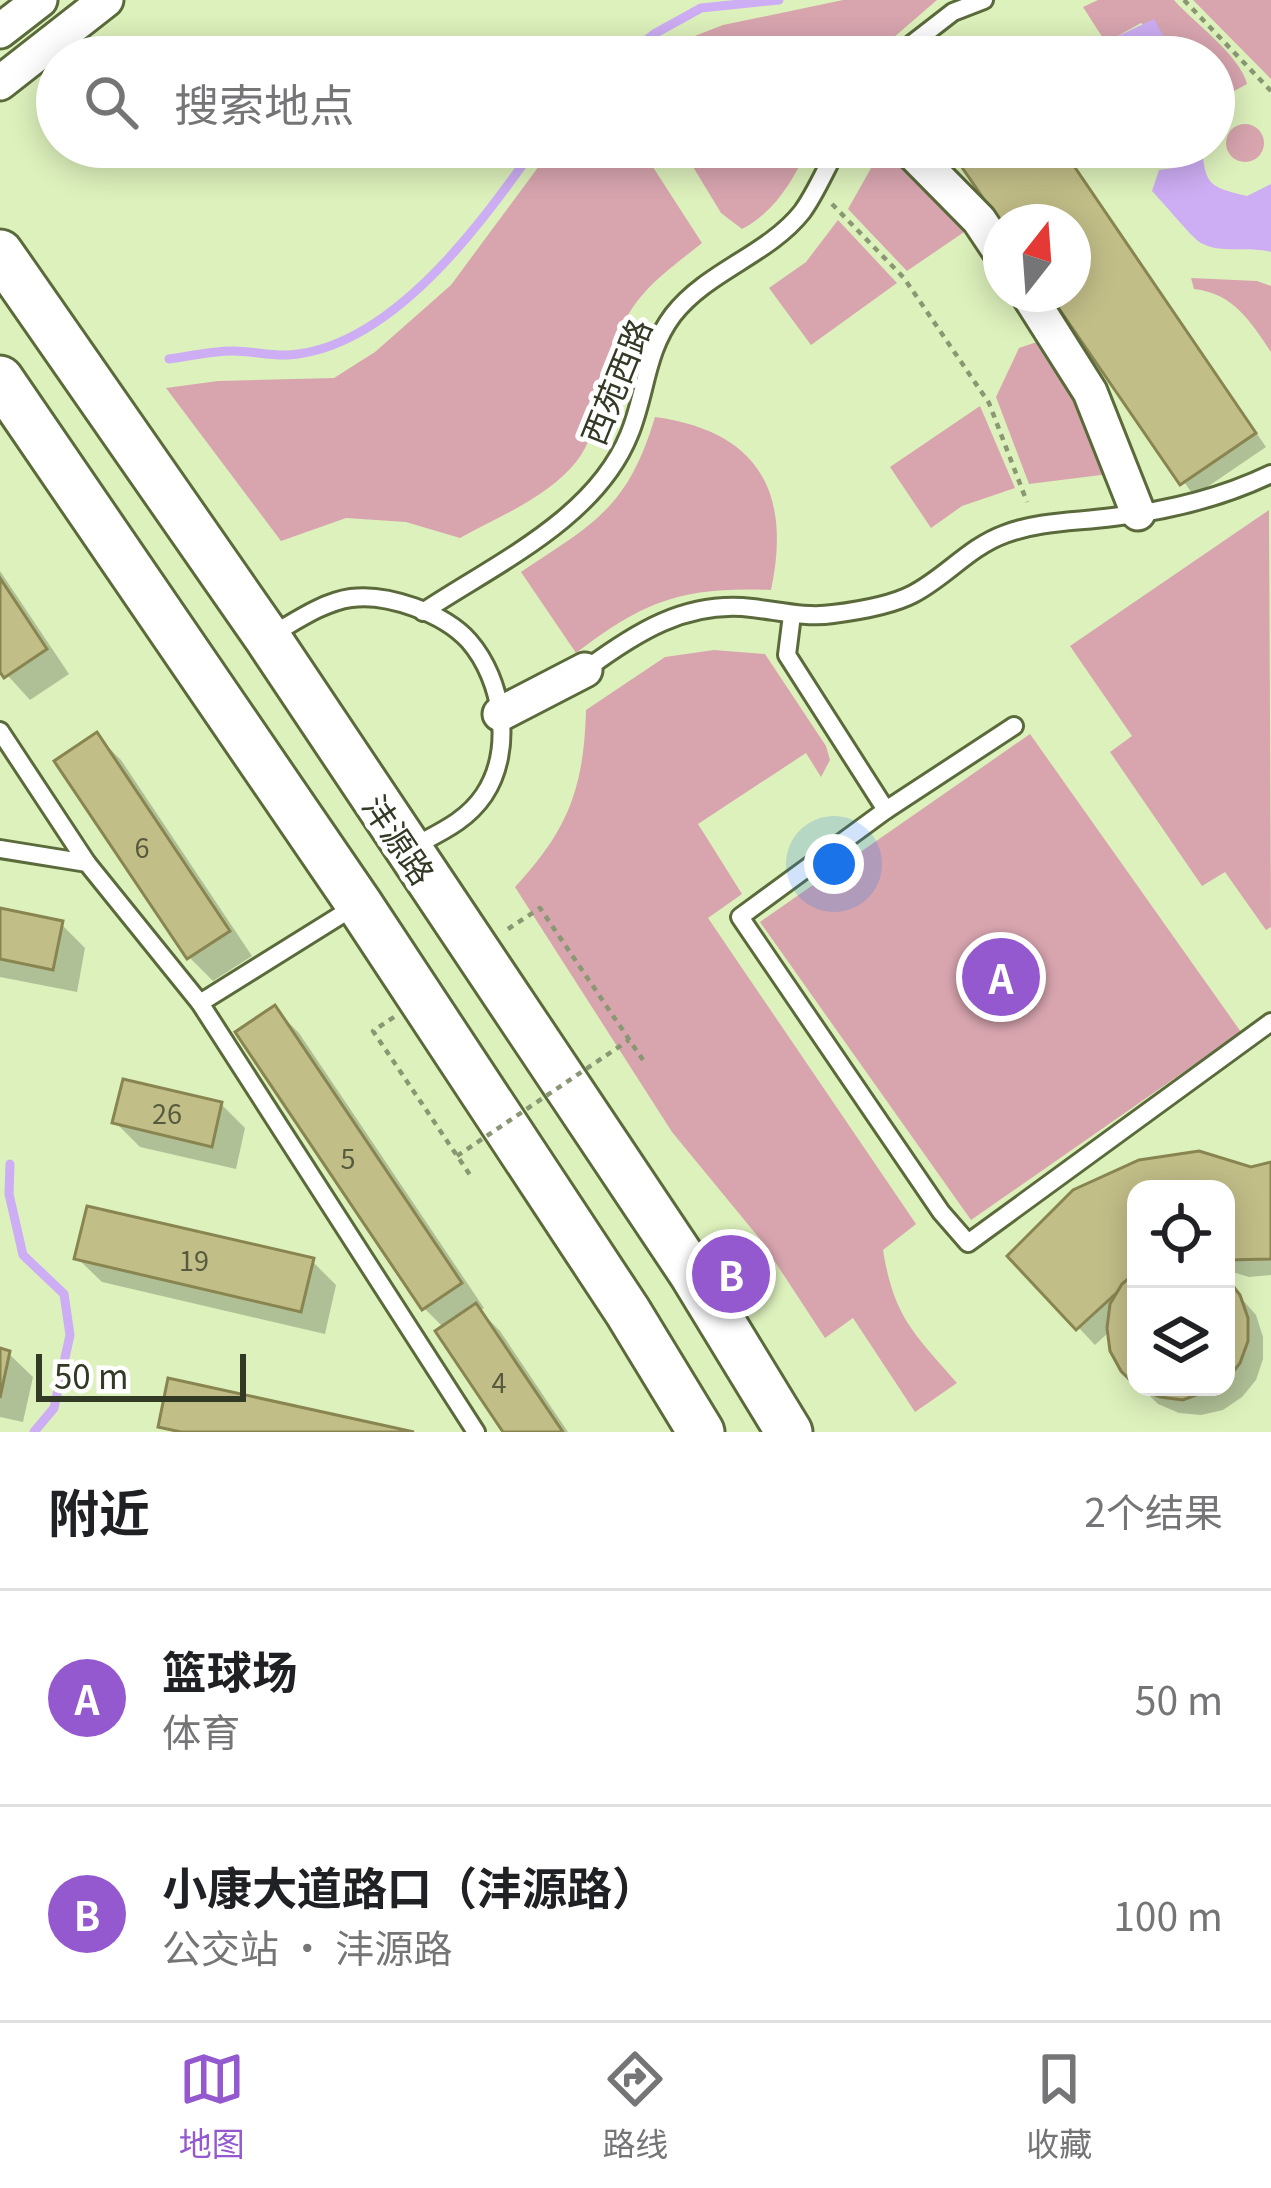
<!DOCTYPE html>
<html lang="zh">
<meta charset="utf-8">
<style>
body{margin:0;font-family:Georgia,"Noto Sans SC",serif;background:#f2f2f2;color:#202124}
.controls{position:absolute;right:36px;bottom:36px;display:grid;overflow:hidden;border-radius:24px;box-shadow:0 6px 30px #0003}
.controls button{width:108px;height:108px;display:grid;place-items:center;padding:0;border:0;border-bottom:3px solid #e0e0e0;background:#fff;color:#202124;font:60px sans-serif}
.compass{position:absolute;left:983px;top:204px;width:108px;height:108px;border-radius:50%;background:#fff;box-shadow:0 6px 30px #0003;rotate:17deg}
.scale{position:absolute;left:36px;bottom:30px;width:210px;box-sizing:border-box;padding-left:12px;border:6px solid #323a25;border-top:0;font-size:33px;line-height:42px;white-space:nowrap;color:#323a25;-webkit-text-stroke:9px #fff;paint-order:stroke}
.you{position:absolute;left:834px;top:864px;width:42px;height:42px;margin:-30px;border:9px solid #fff;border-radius:50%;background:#1a73e8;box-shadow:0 0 0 18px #1a73e833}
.badge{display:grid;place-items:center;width:78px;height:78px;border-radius:50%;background:#9559cf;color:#fff;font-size:39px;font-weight:700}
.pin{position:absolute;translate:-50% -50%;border:6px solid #fff;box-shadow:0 3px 12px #0006}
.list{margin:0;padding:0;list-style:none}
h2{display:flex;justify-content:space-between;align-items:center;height:156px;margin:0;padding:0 48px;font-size:51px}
h2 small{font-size:39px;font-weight:400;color:#757577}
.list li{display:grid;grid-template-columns:78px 1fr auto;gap:36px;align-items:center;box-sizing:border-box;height:216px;padding:0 48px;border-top:3px solid #e0e0e0}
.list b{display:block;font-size:45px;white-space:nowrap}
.list p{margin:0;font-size:39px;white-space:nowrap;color:#757577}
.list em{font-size:39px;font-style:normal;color:#757577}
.icon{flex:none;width:66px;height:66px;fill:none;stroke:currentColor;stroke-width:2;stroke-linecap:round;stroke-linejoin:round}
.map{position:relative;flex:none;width:1271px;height:1432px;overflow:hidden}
.search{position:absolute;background:#fff;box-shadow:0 6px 30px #0003;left:36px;right:36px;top:36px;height:132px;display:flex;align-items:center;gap:30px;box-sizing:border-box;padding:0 42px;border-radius:66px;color:#757577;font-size:45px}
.sheet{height:588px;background:#fff}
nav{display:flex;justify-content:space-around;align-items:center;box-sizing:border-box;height:168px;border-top:3px solid #e0e0e0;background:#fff;font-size:33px;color:#757577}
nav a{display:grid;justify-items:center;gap:6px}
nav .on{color:#9559cf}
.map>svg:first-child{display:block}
.green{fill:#d8a5af}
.water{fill:#cdadf3}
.shadow{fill:#0003}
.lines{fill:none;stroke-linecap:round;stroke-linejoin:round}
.stream{stroke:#cdadf3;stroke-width:9}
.building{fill:#c2be88;stroke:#898551;stroke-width:3}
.service-casing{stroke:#5a6a3b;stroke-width:22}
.minor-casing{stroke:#5a6a3b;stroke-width:39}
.secondary-casing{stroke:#5a6a3b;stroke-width:51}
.path{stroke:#899772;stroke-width:4.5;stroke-dasharray:6 6;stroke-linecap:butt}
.service{stroke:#fff;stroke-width:16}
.minor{stroke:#fff;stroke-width:33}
.secondary{stroke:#fff;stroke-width:45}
.path-bridge{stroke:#899772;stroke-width:4.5;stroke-dasharray:6 6;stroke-linecap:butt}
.labels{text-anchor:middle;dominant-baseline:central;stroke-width:10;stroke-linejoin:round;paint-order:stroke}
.number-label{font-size:27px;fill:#565b3e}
.street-label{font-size:33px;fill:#323a25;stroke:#fff}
</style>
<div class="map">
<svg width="1271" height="1432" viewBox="0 0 1271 1432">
<rect width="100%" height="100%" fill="#ddf1bc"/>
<!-- green -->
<g class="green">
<path d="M 843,0 L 937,0 L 871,57 L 641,57 L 723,25 Z"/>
<path d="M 1098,0 L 1174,0 C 1194,23 1240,55 1247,84 L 1214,102 L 1214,57 L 1188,57 L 1141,23 L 1116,37 L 1108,46 L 1083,7 Z"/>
<path d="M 1193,0 L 1271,0 L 1271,79 Z"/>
<circle cx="1245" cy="143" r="19"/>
<path d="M 553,147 L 640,147 L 702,243 C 670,269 636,291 621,330 C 605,369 602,430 576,462 C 548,497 498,517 460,538 L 406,522 L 346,518 L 281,541 L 166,388 L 218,381 L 334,378 L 375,352 L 451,285 Z"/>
<path d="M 681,147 L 809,147 C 793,180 775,212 742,229 L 721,213 Z"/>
<path d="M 883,147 L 893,147 L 970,228 L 907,271 L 848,209 Z"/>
<path d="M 838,220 L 897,283 L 811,345 L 769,288 L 806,262 Z"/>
<path d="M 1191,278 L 1257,281 L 1271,286 L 1271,352 C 1251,322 1233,293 1194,289 Z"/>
<path d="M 1043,340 L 1066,377 L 1109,474 L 1029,484 L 996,397 L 1019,348 Z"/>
<path d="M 980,406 L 1015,488 L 962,506 L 931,528 L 890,467 Z"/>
<path d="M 655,417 C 758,431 792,492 771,590 C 682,587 646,600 576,653 L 521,572 C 596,522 628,507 655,417 Z"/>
<path d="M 1269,510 L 1271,927 L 1266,930 L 1225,872 L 1202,886 L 1110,752 L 1132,736 L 1070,646 Z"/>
<path d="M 714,650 L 765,654 L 826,746 L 830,760 L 821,777 L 806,753 L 698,824 L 742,894 L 708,918 L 916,1224 L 883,1250 C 894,1318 914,1333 957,1383 L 915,1412 L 853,1318 L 825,1338 L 760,1239 L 672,1132 L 515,887 C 568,830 584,788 586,710 L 665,657 Z"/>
<path d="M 1030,734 L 1241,1032 L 971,1220 L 760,922 Z"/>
</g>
<!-- water -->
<g class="water">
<path d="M 1154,19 L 1168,44 L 1188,57 L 1153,57 L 1142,52 L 1137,57 L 1106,57 L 1105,50 L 1116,37 Z"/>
<path d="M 1180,147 L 1202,147 C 1205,186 1210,187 1247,196 L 1271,184 L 1271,252 C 1250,246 1220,254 1201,243 C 1194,240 1161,200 1152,191 L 1159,170 L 1174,168 Z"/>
</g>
<!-- shadow -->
<g class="shadow">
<path d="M 952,147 L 1062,147 L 1266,447 L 1194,496 L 1052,294 L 1073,294 L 1073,222 Z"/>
<path d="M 0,571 L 69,674 L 30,700 L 0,667 Z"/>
<path d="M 97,736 L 121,760 L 252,956 L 213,981 L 189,957 L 58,762 Z"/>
<path d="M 0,911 L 61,924 L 85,948 L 77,992 L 0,977 Z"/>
<path d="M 275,1009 L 299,1033 L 484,1308 L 480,1311 L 500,1331 L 568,1432 L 507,1432 L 439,1331 L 444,1328 L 424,1308 Z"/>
<path d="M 221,1104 L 245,1128 L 236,1169 L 140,1147 L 115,1122 Z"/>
<path d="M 1271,1165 L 1271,1275 L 1249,1277 L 1226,1270 L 1226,1189 L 1136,1189 L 1136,1382 L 1110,1331 L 1095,1345 L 1011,1256 L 1074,1193 Z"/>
<path d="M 77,1258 L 312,1261 L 336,1285 L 325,1334 L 102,1282 Z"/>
<path d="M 1226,1281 L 1256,1315 L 1263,1337 L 1263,1359 L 1256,1380 L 1242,1397 L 1223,1410 L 1201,1415 L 1179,1413 L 1158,1404 L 1141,1387 L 1226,1387 Z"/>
<path d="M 0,1351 L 8,1353 L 33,1377 L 23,1422 L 0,1417 Z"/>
</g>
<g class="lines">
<!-- stream -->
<g class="stream">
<path d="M 624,57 L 654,34 L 701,8 L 779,0"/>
<path d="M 169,359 C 190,356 212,351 233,351 C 251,351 270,356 288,355 C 390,349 482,224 535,147"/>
<path d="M 10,1164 L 9,1194 L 23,1255 L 64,1294 L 70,1335 L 54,1408 L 34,1432"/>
</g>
</g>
<!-- building -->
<g class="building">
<path d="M 948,147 L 1061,147 L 1256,433 L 1180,485 L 1049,294 L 1073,294 L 1073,222 L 1001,224 Z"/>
<path d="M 0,578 L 47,649 L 4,678 L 0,672 Z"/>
<path d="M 97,732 L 230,931 L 187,959 L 54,761 Z"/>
<path d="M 0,908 L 63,921 L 53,970 L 0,959 Z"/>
<path d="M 275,1005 L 462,1283 L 422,1310 L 235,1032 Z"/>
<path d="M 123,1079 L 222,1102 L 212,1147 L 112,1123 Z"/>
<path d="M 1199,1151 L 1251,1167 L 1271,1162 L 1271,1259 L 1226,1260 L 1226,1189 L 1136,1189 L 1136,1275 L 1076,1330 L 1007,1256 L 1073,1190 L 1139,1160 Z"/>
<path d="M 87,1206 L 314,1258 L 301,1312 L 74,1259 Z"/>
<path d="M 1136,1272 L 1136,1386 L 1121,1371 L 1110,1351 L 1107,1328 L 1110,1304 L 1122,1284 Z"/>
<path d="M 1226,1277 L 1240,1295 L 1248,1318 L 1248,1341 L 1240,1363 L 1226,1381 Z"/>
<path d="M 476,1303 L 563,1432 L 503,1432 L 435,1331 Z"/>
<path d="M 0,1348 L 10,1351 L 0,1398 Z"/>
<path d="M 168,1378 L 414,1432 L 181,1432 L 158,1427 Z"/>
<path d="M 1217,1387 L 1183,1400 L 1160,1397 L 1137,1387 Z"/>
</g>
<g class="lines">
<!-- service casing -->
<g class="service-casing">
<g id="service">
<path d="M 895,57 L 953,12 L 984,0"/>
<path d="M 423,612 C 495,564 595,519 629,435 C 646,395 645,352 673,315 C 707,271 768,255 802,212 C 816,193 826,168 838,147"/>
<path d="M 792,615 L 787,655 L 886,810 L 1014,726"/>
<path d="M 268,637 C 293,623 322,602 351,598 C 387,593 444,613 469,641 C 503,680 514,750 484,795 C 466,822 438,833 411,848"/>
<path d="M 585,670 C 635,633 686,600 752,608 C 779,611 806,618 833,614 C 857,611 892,605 913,594 C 946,577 969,547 1005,534 C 1039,521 1076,522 1113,517 C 1166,511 1223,497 1271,474"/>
<path d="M 0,731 L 87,863"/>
<path d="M 886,810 L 740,917 L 941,1212 L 968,1243 L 1271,1022"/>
<path d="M 0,849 L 87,863 L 200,1003 L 476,1432"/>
<path d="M 200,1003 L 357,905"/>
</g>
</g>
<!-- minor casing -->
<g class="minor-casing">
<g id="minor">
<path d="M 0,31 L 40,0"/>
<path d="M 0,83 L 106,0"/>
<path d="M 907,147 L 979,220 L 1001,253"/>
<path d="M 1028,294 L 1090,392 L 1138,513"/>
<path d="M 500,714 L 585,670"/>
</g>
</g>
<!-- secondary casing -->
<g class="secondary-casing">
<g id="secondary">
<path d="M 0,253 L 267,637 L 692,1273 L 789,1432"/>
<path d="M 0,379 L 359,904 L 628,1312 L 701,1432"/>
</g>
</g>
<!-- path -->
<g class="path">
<path d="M 1184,0 L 1271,91"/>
<path d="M 832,204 L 904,278 L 989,403 L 1027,502"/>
<path d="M 508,929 L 540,908 L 643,1060"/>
<path d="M 394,1017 L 373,1031 L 470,1175"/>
</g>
<!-- service -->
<use href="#service" class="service"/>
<!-- minor -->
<use href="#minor" class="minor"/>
<!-- secondary -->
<use href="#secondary" class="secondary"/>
<!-- path-bridge -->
<path class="path-bridge" d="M 457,1156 L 629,1040"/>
</g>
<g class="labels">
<!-- number labels -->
<g class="number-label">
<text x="142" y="846">6</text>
<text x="167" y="1112">26</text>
<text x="348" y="1157">5</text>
<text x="194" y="1259">19</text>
<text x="499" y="1381">4</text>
</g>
<!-- street labels -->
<g class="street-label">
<text transform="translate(615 381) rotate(-68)">西苑西路</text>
<text transform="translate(400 839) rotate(56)">沣源路</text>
</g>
</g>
</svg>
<div class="controls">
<button><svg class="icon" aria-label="locate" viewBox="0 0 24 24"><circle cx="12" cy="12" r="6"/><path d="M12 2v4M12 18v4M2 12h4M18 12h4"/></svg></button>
<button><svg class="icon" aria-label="layers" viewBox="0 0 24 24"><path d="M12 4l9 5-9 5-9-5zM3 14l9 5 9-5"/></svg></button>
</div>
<svg class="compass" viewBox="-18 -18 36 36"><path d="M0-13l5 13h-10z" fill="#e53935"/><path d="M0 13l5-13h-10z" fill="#757577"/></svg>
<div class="scale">50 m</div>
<div class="you"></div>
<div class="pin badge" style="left:1001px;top:977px">A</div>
<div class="pin badge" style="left:731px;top:1274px">B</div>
<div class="search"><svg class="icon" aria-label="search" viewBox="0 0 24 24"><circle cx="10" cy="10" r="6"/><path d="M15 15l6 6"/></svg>搜索地点</div>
</div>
<section class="sheet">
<h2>附近<small>2个结果</small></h2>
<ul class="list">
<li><span class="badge">A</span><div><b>篮球场</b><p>体育</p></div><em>50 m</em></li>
<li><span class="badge">B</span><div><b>小康大道路口（沣源路）</b><p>公交站 · 沣源路</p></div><em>100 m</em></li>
</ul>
</section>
<nav>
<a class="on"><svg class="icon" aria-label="map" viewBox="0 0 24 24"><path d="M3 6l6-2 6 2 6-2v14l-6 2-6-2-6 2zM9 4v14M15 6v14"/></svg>地图</a>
<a><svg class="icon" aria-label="directions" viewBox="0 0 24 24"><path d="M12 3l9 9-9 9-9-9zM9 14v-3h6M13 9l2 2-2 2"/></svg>路线</a>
<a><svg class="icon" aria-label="saved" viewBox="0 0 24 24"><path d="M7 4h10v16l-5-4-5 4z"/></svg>收藏</a>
</nav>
